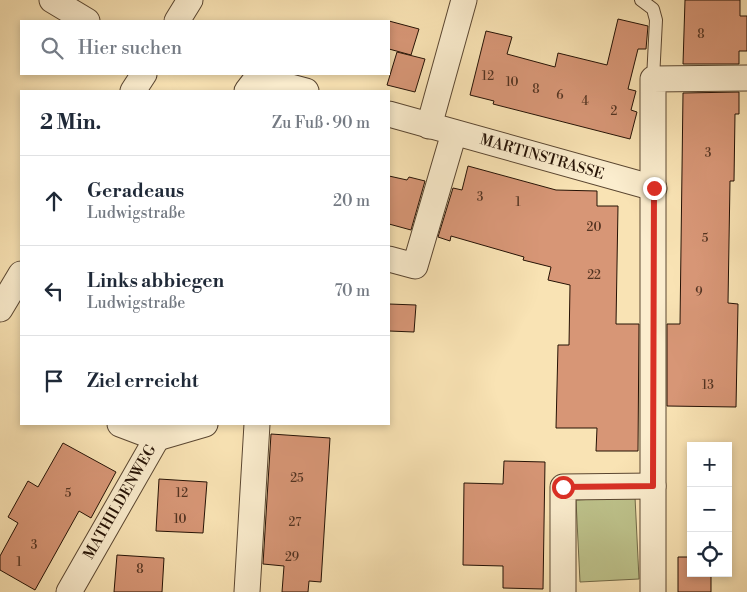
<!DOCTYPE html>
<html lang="de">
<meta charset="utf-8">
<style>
body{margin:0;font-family:"Libre Bodoni",serif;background:#f2f2f3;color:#1f2937}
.controls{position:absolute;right:15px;bottom:15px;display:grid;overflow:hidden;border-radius:0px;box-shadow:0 2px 8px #0003}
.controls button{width:45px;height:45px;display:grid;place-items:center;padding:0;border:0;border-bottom:1px solid #e0e1e3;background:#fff;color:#1f2937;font:25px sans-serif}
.stop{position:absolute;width:15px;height:15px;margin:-11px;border:4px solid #d93025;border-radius:50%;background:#fff}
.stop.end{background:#d93025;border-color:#fff;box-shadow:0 1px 5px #0008}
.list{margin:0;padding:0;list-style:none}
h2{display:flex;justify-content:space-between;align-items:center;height:65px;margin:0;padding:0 20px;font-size:21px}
h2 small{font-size:16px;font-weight:400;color:#747a83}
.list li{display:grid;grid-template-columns:32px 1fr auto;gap:15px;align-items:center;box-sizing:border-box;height:90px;padding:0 20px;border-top:1px solid #e0e1e3}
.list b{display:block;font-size:19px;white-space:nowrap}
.list p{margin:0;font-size:16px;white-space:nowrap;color:#747a83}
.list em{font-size:16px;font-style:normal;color:#747a83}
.icon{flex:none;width:28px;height:28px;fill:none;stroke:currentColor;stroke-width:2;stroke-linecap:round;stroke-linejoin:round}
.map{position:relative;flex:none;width:747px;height:592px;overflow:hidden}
.search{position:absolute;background:#fff;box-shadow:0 2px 8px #0003;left:20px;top:20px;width:370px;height:55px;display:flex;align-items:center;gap:12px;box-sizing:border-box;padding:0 18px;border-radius:0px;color:#747a83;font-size:19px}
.panel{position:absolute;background:#fff;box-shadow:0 2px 8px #0003;left:20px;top:90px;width:370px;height:335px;border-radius:0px}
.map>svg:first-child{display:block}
.green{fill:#bec38c;stroke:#726a48}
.building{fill:#d79676;stroke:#251205}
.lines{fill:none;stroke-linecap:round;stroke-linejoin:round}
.lane-casing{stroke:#5a4631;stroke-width:14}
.street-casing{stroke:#5a4631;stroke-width:27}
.lane{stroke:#fbedce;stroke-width:12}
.street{stroke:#fbedce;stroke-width:25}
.route{stroke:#d93025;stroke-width:6}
.labels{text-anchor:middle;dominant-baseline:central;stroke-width:5;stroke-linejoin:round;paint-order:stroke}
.number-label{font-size:12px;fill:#523321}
.street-label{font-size:15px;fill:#251205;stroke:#fbedce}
</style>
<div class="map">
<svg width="747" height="592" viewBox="0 0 747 592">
<rect width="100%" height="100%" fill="#f9e3b4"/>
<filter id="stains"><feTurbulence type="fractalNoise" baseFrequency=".004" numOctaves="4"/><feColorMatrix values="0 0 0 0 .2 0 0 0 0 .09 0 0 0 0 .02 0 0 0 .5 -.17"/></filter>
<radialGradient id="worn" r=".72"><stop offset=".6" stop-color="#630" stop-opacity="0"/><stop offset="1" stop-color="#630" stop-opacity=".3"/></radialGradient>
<!-- green -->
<path class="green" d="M 635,497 L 639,579 L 580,582 L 576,500 Z"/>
<!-- building -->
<g class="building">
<path d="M 685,0 L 740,0 L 740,16 L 747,16 L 747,51 L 739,51 L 739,64 L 683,64 Z"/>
<path d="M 618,19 L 648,26 L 646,49 L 638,49 L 628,89 L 636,91 L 631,110 L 637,112 L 630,139 L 493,104 L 494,101 L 470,95 L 486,31 L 512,37 L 507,54 L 555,67 L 558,53 L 607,65 Z"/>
<path d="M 389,21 L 419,29 L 411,55 L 389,49 Z"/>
<path d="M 397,52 L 425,59 L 415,92 L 387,85 Z"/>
<path d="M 739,92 L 739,114 L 735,114 L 734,181 L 730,181 L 728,303 L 738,304 L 736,407 L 667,406 L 667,324 L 680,324 L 683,93 Z"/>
<path d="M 468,166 L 556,190 L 597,191 L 597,206 L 618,206 L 616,324 L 639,324 L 638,451 L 596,451 L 597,428 L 556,428 L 558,345 L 569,345 L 570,285 L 548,280 L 551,267 L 523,260 L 524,257 L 451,236 L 450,241 L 438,237 L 453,188 L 462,190 Z"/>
<path d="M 389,176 L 407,180 L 409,177 L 425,181 L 411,230 L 389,224 Z"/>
<path d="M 389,304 L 416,305 L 414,332 L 389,331 Z"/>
<path d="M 271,434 L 330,438 L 321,582 L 309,581 L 308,592 L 282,592 L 284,566 L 263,564 Z"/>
<path d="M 63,443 L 116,472 L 91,518 L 79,511 L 35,590 L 0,570 L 0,556 L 18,523 L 8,517 L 28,481 L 38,487 Z"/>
<path d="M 504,461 L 545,462 L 543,589 L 503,588 L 503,566 L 463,565 L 464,483 L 503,484 Z"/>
<path d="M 159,479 L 207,482 L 203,533 L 156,531 Z"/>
<path d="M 117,555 L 164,558 L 162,592 L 114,592 Z"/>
<path d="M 678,557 L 691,557 L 691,573 L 711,573 L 711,592 L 678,592 Z"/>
</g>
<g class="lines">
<!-- lane casing -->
<g class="lane-casing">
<path id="lane" d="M 641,0 L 653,9 L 656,20 L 653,79"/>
</g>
<!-- street casing -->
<g class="street-casing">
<g id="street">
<path d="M 52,0 L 87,21"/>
<path d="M 177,21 L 190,0"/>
<path d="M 133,91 L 144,74"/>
<path d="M 247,91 L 257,78 L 306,91"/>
<path d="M 389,114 L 654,188"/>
<path d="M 429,126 L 464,0"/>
<path d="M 389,259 L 415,266 L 454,133"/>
<path d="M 0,309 L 21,274"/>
<path d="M 120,424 L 157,438 L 205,424"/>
<path d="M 69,592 L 157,438"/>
<path d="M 247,592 L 257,424"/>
<path d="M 563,592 L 563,487 L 653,486"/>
<path d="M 653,592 L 653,79 L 747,78"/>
</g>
</g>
<!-- lane -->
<use href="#lane" class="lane"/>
<!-- street -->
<use href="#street" class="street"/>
</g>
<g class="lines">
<!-- route -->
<path class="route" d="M 563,487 L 653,486 L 654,188"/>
</g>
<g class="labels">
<!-- number labels -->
<g class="number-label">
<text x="701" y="34">8</text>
<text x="488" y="76">12</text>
<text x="512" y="82">10</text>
<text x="536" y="89">8</text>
<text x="560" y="95">6</text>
<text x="585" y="101">4</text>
<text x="614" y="111">2</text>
<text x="708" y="153">3</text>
<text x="480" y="197">3</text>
<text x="518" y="202">1</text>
<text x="594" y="227">20</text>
<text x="705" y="238">5</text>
<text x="594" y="275">22</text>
<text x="699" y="292">9</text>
<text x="708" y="385">13</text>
<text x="297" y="478">25</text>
<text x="68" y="493">5</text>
<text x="182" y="493">12</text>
<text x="180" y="519">10</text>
<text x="295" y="522">27</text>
<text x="34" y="545">3</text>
<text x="292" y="557">29</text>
<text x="19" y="562">1</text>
<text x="140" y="569">8</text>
</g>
<!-- street labels -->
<g class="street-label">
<text transform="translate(542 157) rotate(16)">MARTINSTRASSE</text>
<text transform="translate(120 502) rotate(-60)">MATHILDENWEG</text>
</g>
</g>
<rect width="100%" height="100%" filter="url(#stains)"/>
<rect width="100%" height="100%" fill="url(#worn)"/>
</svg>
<div class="controls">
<button>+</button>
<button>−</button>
<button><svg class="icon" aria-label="locate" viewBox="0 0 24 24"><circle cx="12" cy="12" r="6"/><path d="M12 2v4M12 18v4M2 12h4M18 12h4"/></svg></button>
</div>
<div class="stop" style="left:563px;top:487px"></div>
<div class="stop end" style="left:654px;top:188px"></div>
<div class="search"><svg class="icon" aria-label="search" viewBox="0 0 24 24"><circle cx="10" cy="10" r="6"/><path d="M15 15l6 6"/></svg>Hier suchen</div>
<section class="panel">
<h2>2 Min.<small>Zu Fuß · 90 m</small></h2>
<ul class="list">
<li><svg class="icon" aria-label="ahead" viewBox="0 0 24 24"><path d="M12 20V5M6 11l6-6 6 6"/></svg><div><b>Geradeaus</b><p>Ludwigstraße</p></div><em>20 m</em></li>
<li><svg class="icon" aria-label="left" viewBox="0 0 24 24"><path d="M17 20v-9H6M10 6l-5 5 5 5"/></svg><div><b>Links abbiegen</b><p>Ludwigstraße</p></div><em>70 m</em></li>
<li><svg class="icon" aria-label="arrive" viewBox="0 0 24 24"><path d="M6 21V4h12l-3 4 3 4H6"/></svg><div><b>Ziel erreicht</b></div></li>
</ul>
</section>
</div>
